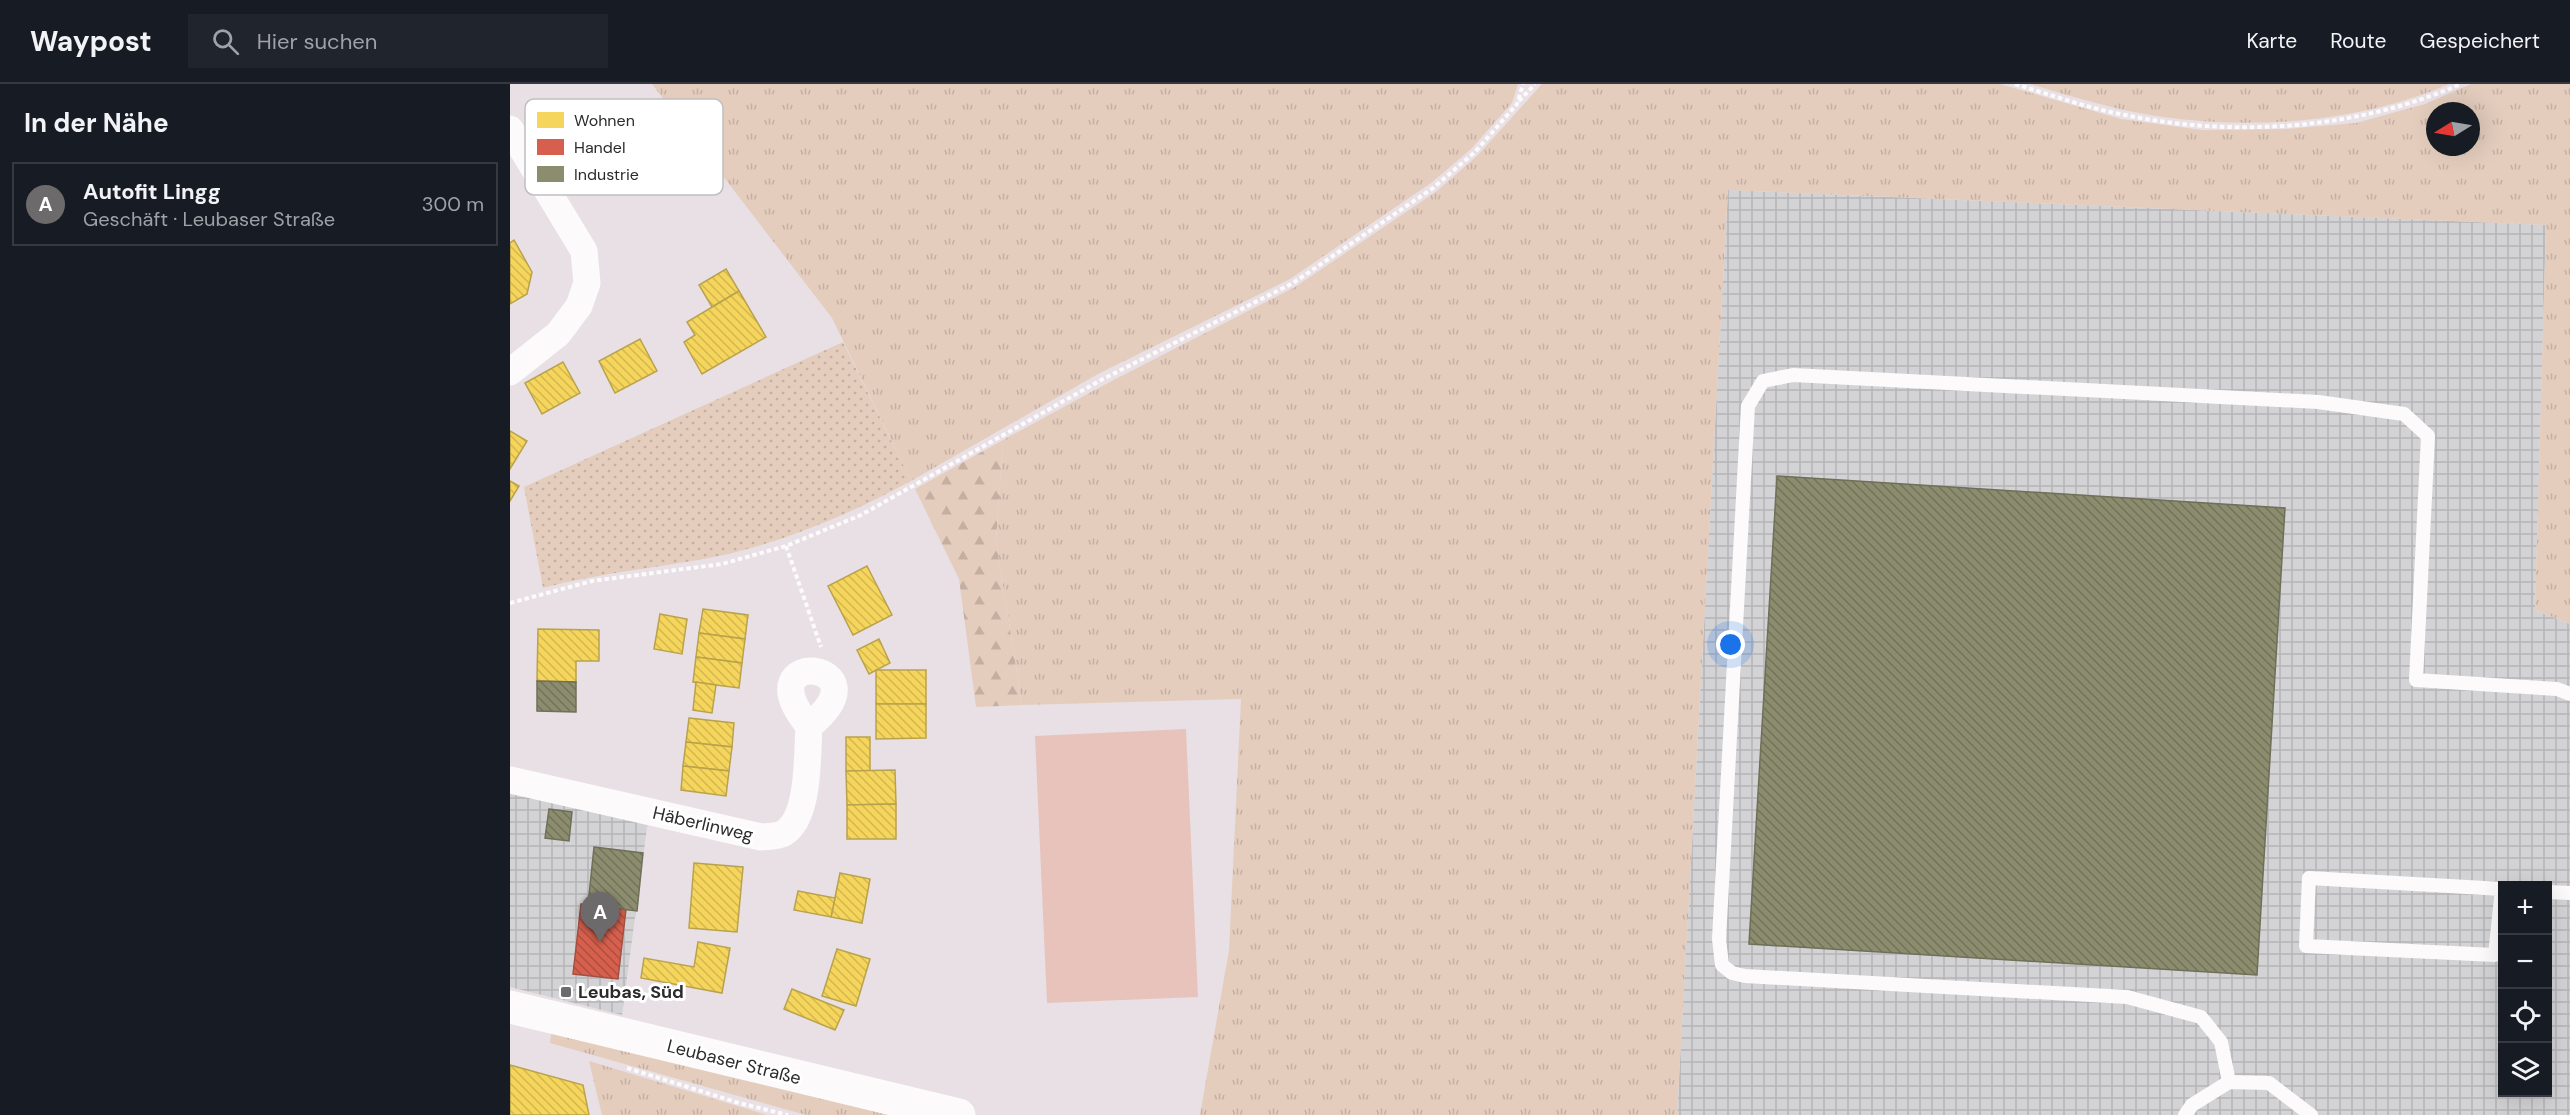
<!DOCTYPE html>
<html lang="de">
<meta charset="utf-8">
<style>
body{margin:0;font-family:"DM Sans",sans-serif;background:#20242c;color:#f1f3f6}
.controls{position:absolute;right:18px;bottom:18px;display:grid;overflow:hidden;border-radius:0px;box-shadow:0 6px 24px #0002}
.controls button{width:54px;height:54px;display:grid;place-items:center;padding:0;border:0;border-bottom:2px solid #363941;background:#171b24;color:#f1f3f6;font:30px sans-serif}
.compass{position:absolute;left:1916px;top:18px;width:54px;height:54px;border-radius:50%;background:#171b24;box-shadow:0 6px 24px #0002;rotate:259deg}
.you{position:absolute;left:1221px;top:561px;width:21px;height:21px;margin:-15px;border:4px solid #fff;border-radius:50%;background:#1a73e8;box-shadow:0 0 0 9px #1a73e833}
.badge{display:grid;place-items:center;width:39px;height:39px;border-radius:50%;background:#6d6a6c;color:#fff;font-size:20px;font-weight:700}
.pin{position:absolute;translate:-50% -50px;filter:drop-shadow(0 2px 3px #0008)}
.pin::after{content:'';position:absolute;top:32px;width:21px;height:18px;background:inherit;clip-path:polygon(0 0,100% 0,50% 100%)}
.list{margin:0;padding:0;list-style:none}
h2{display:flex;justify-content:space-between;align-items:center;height:78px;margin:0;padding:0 24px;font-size:26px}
h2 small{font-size:20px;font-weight:400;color:#9ea1a6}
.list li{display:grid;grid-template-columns:39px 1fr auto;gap:18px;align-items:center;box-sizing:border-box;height:84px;margin:0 12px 12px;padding:0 12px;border:2px solid #363941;border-radius:0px}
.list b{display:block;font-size:22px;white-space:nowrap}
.list p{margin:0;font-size:20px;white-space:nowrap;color:#9ea1a6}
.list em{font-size:20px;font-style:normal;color:#9ea1a6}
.icon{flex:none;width:33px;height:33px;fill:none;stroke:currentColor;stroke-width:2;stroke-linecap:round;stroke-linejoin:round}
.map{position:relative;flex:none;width:2060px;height:1031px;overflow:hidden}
header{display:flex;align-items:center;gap:36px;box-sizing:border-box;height:84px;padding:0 30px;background:#171b24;border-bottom:2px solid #363941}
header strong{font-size:28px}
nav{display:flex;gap:33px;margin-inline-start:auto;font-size:21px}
.search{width:420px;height:54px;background:#20242c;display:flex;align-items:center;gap:15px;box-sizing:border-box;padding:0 21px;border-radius:0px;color:#9ea1a6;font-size:22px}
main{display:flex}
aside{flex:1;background:#171b24}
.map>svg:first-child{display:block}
.industrial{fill:url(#industrial-grid);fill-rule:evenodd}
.grass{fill:url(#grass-tufts);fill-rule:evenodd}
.forest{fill:url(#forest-firs)}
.park{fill:url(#park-dots)}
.pitch{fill:#e7c3bb}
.homes{fill:url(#homes-back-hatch);stroke:#b9a24d;stroke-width:1.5}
.shops{fill:url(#shops-back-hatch);stroke:#a35043;stroke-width:1.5}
.industry{fill:url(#industry-back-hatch);stroke:#6f6f5a;stroke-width:1.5}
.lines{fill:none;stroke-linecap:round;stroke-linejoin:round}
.path{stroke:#fcfafb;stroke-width:4;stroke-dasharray:4.5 3;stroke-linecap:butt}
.lane{stroke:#fcfafb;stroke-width:14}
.street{stroke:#fcfafb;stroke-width:27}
.secondary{stroke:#fcfafb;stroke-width:33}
.poi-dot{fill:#6d6a6c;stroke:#fff;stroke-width:2}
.labels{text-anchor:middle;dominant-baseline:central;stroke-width:6;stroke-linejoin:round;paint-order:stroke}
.street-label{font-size:18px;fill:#2b2b2b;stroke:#fff}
.poi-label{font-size:18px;font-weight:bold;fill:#2b2b2b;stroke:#fff;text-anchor:start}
.key{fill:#fff;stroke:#bfbfbf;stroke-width:1.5}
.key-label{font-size:16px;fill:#2b2b2b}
</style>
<header>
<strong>Waypost</strong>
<div class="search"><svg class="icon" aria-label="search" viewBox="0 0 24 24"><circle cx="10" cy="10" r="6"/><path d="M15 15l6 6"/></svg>Hier suchen</div>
<nav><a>Karte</a><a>Route</a><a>Gespeichert</a></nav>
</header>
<main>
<aside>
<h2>In der Nähe<small></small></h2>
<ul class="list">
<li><span class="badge">A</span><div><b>Autofit Lingg</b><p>Geschäft · Leubaser Straße</p></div><em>300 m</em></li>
</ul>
</aside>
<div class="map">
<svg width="2060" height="1031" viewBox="0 0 2060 1031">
<defs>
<pattern id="industrial-grid" width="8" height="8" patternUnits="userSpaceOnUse" patternTransform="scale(1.5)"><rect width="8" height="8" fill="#d3d3d6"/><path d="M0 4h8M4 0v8" fill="none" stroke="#b5b5b8"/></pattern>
<pattern id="grass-tufts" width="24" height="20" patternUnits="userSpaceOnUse" patternTransform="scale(1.5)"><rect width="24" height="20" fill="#e4cdbd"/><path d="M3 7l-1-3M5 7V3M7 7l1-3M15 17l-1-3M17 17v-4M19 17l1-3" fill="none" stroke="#c4b0a3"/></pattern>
<pattern id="forest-firs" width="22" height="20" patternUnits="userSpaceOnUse" patternTransform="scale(1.5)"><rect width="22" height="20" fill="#e4cdbd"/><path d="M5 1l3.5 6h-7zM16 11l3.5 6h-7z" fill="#c4b0a3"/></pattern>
<pattern id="park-dots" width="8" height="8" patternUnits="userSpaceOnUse" patternTransform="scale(1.5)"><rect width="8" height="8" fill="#e4cdbd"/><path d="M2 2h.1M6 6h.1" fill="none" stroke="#c4b0a3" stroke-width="1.8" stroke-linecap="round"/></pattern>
<pattern id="homes-back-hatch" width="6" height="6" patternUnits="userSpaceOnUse" patternTransform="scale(1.5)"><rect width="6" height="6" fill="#f6d55c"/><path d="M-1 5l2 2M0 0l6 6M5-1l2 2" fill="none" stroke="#d3b750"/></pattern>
<pattern id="shops-back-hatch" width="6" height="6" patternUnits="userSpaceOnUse" patternTransform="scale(1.5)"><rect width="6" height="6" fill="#d6604d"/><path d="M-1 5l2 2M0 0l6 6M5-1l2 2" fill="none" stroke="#ae4f40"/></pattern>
<pattern id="industry-back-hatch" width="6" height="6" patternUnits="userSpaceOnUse" patternTransform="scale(1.5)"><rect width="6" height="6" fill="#8c8c6e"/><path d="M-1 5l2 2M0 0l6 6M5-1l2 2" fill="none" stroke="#73735b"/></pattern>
</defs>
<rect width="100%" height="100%" fill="#e8e0e5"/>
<!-- industrial -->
<g class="industrial">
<path d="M 1218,106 L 2036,141 L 2025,526 L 2060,540 L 2060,1031 L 1167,1031 ZM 1992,802 L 2038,802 L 2038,1008 L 1992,1008 Z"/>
<path d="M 0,707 L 138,736 L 112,931 L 0,903 Z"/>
</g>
<!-- grass -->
<g class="grass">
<path d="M 142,0 L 1008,0 L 1002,19 L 961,65 L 921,99 L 780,195 L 588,290 L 401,397 L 322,234 Z"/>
<path d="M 1032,0 L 1490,0 L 1611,35 L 1692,46 L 1776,45 L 1846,39 L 1915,20 L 1961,0 L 2060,0 L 2060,540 L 2025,526 L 2036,141 L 1218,106 L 1167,1031 L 690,1031 L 719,866 L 731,615 L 512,621 L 486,457 L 493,356 L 592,302 L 785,203 L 927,107 L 968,71 ZM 1925,27 L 1961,27 L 1961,63 L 1925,63 Z"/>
<path d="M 1520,0 L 1939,0 C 1852,38 1746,46 1653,33 C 1608,27 1563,13 1520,0 Z"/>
<path d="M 42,943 L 384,1031 L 296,1031 L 40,959 Z"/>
<path d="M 79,977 L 257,1031 L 92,1031 Z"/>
</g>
<!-- forest -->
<path class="forest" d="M 493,356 L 486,457 L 512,621 L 466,623 L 449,495 L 405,405 Z"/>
<!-- park -->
<path class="park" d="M 333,258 L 401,397 C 340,430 277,457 209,472 C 150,484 92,488 33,504 L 14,403 Z"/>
<!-- pitch -->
<path class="pitch" d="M 676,645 L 688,913 L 537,919 L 525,652 Z"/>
<!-- homes -->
<g class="homes">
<path d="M 4,156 L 22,188 L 17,210 L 0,220 L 0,159 Z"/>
<path d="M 216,185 L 229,207 L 202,223 L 189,201 Z"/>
<path d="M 229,207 L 256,253 L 192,290 L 174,258 L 185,251 L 177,238 Z"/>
<path d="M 130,255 L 147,287 L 105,309 L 89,277 Z"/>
<path d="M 53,278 L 70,309 L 32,330 L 15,299 Z"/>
<path d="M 0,347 L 17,357 L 0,385 Z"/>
<path d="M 0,397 L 9,402 L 0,417 Z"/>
<path d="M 357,482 L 382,531 L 343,551 L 318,502 Z"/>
<path d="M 193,525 L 238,531 L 235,555 L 189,549 Z"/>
<path d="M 150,530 L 177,535 L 172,570 L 144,565 Z"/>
<path d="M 28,545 L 89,546 L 89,577 L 66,577 L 66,598 L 27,597 Z"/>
<path d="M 189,549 L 235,555 L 232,579 L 186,573 Z"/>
<path d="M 369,555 L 380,579 L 359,590 L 347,566 Z"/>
<path d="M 186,573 L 232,579 L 229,604 L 183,598 Z"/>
<rect x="366" y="586" width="50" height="34"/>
<path d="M 186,598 L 206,601 L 202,629 L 183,626 Z"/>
<path d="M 366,620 L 416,620 L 416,654 L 366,655 Z"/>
<path d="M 179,634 L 224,639 L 222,663 L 176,658 Z"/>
<rect x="336" y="653" width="24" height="34"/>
<path d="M 176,658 L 222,663 L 219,687 L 173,682 Z"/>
<path d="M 173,682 L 219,687 L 216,712 L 171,706 Z"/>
<path d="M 385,686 L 386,720 L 337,721 L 336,687 Z"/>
<path d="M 386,720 L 386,755 L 337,755 L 337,721 Z"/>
<path d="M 184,779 L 233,783 L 227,848 L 179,844 Z"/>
<path d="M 330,789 L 360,795 L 352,839 L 321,833 Z"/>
<path d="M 288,807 L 325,814 L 321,833 L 284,826 Z"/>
<path d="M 188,858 L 220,864 L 212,909 L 131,894 L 134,874 L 184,883 Z"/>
<path d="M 327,865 L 360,875 L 346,922 L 312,912 Z"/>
<path d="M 282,905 L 334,926 L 325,946 L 274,925 Z"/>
<path d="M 0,981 L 73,1001 L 79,1031 L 0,1031 Z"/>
</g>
<!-- shops -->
<path class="shops" d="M 71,820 L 116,825 L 108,895 L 63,890 Z"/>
<!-- industry -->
<g class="industry">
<path d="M 1267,392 L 1775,424 L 1747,891 L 1239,860 Z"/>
<path d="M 27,597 L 66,598 L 66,628 L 27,627 Z"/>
<path d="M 39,725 L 62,728 L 59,757 L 35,754 Z"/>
<path d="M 84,763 L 133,769 L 127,827 L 78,821 Z"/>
</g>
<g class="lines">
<!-- path -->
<g class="path">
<path d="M 1505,0 C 1541,11 1578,24 1615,31 C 1725,54 1848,45 1951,0"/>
<path d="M 1009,17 L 1025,0"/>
<path d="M 276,462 L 311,563"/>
<path d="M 0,519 L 82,497 L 212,480 L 276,462 L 351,431 L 591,296 L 783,199 L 923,104 L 965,68 L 1007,20 L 1013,0"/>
<path d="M 117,984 L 229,1019 L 278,1031"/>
</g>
<!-- lane -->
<g class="lane">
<path d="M 1799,794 L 1992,805 L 1985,871 L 1796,862 Z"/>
<path d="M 2038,808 L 2060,809"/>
<path d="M 1719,998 L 1711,958 L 1691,933 L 1617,913 L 1235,892 L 1222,889 L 1212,881 L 1209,855 L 1238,322 L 1253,297 L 1283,291 L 1808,318 L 1894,330 L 1918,352 L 1906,596 L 2047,605 L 2060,610"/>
<path d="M 1675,1031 L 1682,1021 L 1719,998 L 1759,999 L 1801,1031"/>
</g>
<!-- street -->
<g class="street">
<path d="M 0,45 L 74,167 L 77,199 L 69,222 L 48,250 L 0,288"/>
<path d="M 0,696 L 251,753 C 258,752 268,753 274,749 C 300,733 297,671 299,642 C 231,561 381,577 299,642"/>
</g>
<!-- secondary -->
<path class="secondary" d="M 0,923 L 449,1031"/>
</g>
<!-- markers -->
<rect class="poi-dot" x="50" y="902" width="12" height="12" rx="3"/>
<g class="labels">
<!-- street labels -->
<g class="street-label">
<text transform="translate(193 740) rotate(13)">Häberlinweg</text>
<text transform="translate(224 978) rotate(14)">Leubaser Straße</text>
</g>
<!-- poi labels -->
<g class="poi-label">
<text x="68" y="908">Leubas, Süd</text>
</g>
</g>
<!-- legend -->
<rect x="15" y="15" width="198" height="96" rx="9" class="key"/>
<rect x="27" y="28" width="27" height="16" fill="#f6d55c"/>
<rect x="27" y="55" width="27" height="16" fill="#d6604d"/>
<rect x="27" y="82" width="27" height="16" fill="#8c8c6e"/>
<g class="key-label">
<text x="64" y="42">Wohnen</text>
<text x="64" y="69">Handel</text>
<text x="64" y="96">Industrie</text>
</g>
</svg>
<div class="controls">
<button>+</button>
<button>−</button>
<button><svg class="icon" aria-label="locate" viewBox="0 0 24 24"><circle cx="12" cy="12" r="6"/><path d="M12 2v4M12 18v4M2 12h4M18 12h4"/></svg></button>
<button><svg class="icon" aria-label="layers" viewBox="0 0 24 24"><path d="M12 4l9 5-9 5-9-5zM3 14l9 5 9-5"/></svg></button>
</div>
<svg class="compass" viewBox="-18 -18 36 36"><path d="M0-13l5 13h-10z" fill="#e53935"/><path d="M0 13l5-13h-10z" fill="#9ea1a6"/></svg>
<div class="you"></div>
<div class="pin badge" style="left:90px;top:858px">A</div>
</div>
</main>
